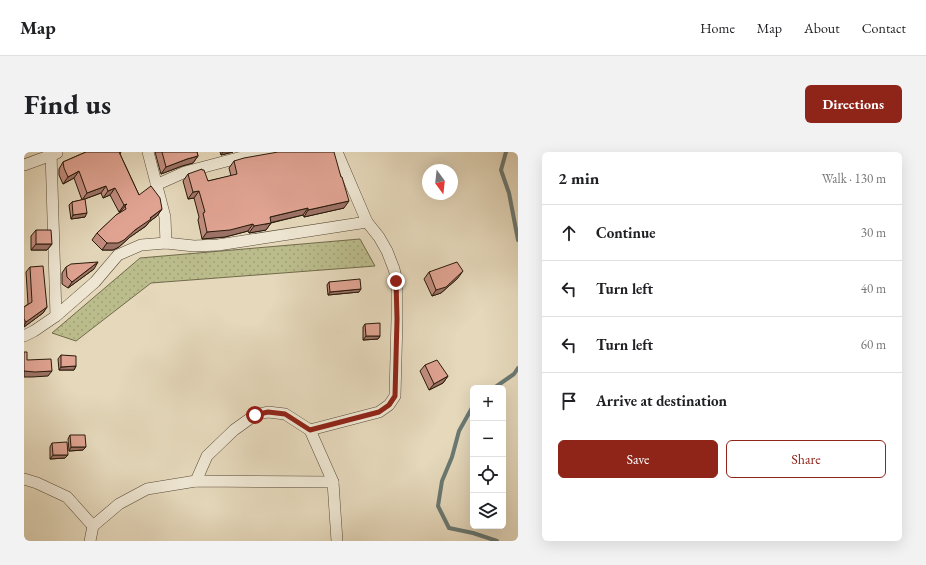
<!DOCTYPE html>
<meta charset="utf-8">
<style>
body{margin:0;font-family:"EB Garamond",serif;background:#f2f2f2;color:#202124}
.controls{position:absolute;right:12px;bottom:12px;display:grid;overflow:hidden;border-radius:6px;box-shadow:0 4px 16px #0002}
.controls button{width:36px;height:36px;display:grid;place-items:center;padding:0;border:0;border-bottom:1px solid #e0e0e0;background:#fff;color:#202124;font:20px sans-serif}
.compass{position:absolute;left:398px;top:12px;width:36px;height:36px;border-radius:50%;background:#fff;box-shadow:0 4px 16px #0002;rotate:165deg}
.stop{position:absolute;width:12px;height:12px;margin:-9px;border:3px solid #8f2418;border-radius:50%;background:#fff}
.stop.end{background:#8f2418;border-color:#fff;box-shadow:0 1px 4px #0008}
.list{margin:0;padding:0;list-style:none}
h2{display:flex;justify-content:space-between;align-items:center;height:52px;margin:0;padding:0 16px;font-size:17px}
h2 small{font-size:13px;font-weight:400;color:#757577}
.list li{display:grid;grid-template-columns:26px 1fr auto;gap:12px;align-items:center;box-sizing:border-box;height:56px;padding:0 16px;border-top:1px solid #e0e0e0}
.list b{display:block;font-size:15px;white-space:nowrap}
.list em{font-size:13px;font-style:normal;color:#757577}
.actions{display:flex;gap:8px;padding:12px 16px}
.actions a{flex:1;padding:9px 0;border:1px solid #8f2418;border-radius:6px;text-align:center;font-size:14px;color:#8f2418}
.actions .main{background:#8f2418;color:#fff}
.icon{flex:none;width:22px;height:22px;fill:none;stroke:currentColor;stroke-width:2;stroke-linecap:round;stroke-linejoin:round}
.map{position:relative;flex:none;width:494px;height:389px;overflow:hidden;border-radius:6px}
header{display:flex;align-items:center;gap:24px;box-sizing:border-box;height:56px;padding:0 20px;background:#fff;border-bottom:1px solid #e0e0e0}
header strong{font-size:19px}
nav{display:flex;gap:22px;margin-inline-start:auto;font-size:14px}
.intro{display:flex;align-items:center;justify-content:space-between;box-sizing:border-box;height:96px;padding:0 24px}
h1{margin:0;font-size:28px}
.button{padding:10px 18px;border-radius:6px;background:#8f2418;color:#fff;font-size:14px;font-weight:700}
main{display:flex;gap:24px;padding:0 24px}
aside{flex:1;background:#fff;border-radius:6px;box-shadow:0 4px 16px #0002}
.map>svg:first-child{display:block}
.park{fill:url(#park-dots);stroke:#726b4b}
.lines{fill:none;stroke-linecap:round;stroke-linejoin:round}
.stream{stroke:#6b7972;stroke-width:4}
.street-casing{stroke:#574a36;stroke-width:12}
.street{stroke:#eee6d3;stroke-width:11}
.wall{fill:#c18c7e;stroke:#281a0a}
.shaded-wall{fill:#9d7266;stroke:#281a0a}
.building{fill:#e0a392;stroke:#281a0a}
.route{stroke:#8f2418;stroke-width:5}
</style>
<header>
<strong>Map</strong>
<nav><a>Home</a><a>Map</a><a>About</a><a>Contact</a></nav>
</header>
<div class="intro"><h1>Find us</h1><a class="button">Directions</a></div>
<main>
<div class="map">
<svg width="494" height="389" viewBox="0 0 494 389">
<defs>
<pattern id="park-dots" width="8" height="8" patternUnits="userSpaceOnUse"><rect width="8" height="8" fill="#bbbc8c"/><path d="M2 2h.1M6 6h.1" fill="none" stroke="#a1a177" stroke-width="1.8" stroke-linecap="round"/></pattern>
</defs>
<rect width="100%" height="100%" fill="#e5d8bb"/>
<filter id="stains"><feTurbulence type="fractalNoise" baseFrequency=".005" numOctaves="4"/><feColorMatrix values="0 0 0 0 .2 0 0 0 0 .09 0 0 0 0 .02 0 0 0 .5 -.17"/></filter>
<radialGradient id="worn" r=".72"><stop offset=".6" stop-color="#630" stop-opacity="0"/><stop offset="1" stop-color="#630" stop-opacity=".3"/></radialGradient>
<!-- park -->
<path class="park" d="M 336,87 L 351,114 L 127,131 L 52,189 L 28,181 L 116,106 Z"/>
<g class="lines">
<!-- stream -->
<g class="stream">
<path d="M 482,0 L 477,18 L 485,41 L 494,88"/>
<path d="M 470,236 L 490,222 L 494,216"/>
<path d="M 449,254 L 435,279 L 428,305 L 418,329 L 414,354 L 425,376 L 449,381 L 473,389"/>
</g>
<!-- street casing -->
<g class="street-casing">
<g id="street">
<path d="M 27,0 L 32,164"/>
<path d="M 124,0 L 141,65 L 142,91"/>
<path d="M 0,13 L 33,1"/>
<path d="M 132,33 L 161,20 L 214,6 L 249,0"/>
<path d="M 0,184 L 10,179 L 32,164 L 71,130 L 94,103 L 117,93 L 142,91 L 170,94 L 194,93 L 343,70"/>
<path d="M 286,278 L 355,260 L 365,253 L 371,244 L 373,167 L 373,129 L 370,117 L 363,99 L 355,85 L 343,70 L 313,0"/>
<path d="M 0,327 L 13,331 L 43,345 L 69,374"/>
<path d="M 172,329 L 183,304 L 210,278 L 231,263 L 244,260 L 261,262 L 286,278 L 309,330 L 313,389"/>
<path d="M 66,389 L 69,374 L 95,352 L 123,337 L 172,329 L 309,330"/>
</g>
</g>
<!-- street -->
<use href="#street" class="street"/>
</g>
<!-- wall -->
<g class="wall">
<path d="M 62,0 L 97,0 L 96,2 L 115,43 L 138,57 L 133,64 L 125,70 L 122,74 L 106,85 L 95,95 L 89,98 L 78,98 L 68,88 L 73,81 L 97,59 L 95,60 L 86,43 L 79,46 L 77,41 L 58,48 L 61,65 L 47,67 L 45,53 L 48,50 L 58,48 L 50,26 L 39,32 L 35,23 L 35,17 L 39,10 Z"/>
<path d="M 131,0 L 173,0 L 174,4 L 169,11 L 158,14 L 137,22 Z"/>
<path d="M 196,0 L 209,0 L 197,3 Z"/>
<path d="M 210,9 L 320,56 L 280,65 L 279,63 L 247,71 L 242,78 L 225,81 L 224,79 L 201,85 L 178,87 L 174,68 L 175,65 L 170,46 L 164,47 L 159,29 L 164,22 L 184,29 L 207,24 L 205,16 Z"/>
<path d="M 12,78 L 28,92 L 23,98 L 7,98 L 7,84 Z"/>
<path d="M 6,115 L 23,155 L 19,161 L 0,175 L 0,155 L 4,152 L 2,120 Z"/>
<path d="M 42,115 L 70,117 L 44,136 L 38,132 L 38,121 Z"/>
<path d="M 405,120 L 434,126 L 417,141 L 408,144 L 400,127 Z"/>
<path d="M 305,130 L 335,140 L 304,143 L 303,133 Z"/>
<path d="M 341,172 L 356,184 L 354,187 L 339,188 L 339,175 Z"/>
<path d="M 37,203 L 52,214 L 50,218 L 35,218 L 34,207 Z"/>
<path d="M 401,213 L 424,224 L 419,231 L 405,238 L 396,219 Z"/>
<path d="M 46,283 L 59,298 L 45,299 L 44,287 Z"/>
<path d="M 28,291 L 44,303 L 41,306 L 26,307 L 26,295 Z"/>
</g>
<!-- shaded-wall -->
<g class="shaded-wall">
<path d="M 199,0 L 209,0 L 197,3 Z"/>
<path d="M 174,4 L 169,11 L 158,14 L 137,22 L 142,15 L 163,7 Z"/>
<path d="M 55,19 L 50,26 L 39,32 L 44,25 Z"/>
<path d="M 82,34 L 77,41 L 58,48 L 63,41 Z"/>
<path d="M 91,36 L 86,43 L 79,46 L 84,39 Z"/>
<path d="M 175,39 L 170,46 L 164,47 L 169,40 Z"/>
<path d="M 325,49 L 320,56 L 280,65 L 284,58 Z"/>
<path d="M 103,52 L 97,59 L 95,60 L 100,53 Z"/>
<path d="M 284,56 L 279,63 L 241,72 L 247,71 L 242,78 L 225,81 L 230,74 L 246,65 Z"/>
<path d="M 138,57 L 133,64 L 125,70 L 122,74 L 106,85 L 95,95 L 89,98 L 78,98 L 83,91 L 111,78 Z"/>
<path d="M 63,61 L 61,65 L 47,67 L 49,63 Z"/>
<path d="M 229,72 L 224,79 L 201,85 L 178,87 L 183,80 Z"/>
<path d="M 12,92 L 28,92 L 23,98 L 7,98 Z"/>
<path d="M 74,110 L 70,117 L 44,136 L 48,130 Z"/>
<path d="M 439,119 L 434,126 L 417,141 L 408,144 L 412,138 Z"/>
<path d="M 337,137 L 335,140 L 304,143 L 306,140 Z"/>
<path d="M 23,155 L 19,161 L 0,175 L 0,174 L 2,170 Z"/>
<path d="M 342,184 L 356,184 L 354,187 L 339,188 Z"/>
<path d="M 52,214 L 50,218 L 35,218 L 37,215 Z"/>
<path d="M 0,219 L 28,219 L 24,224 L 8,225 L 0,225 Z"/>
<path d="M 424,224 L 419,231 L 405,238 L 410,232 Z"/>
<path d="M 47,295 L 62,295 L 59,298 L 45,299 Z"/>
<path d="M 29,303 L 44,303 L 41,306 L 26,307 Z"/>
</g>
<!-- building -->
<g class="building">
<path d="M 62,0 L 95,0 L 115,43 L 127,34 L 136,46 L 138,57 L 126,66 L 127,67 L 111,78 L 100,88 L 94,91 L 83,91 L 73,81 L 92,63 L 102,57 L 101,54 L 103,52 L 100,53 L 91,36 L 84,39 L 82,34 L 63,41 L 55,19 L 44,25 L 40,16 L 39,10 Z"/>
<path d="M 138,0 L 173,0 L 174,4 L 163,7 L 142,15 Z"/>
<path d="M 254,0 L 310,0 L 317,25 L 318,25 L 325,49 L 284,58 L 284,56 L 246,65 L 247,71 L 230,74 L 229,72 L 206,78 L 183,80 L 179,61 L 181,60 L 175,39 L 169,40 L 164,22 L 178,17 L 178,18 L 180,18 L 184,29 L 213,22 L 210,9 L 220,6 Z"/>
<path d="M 61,47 L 63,61 L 49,63 L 48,50 Z"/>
<path d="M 12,78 L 27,78 L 28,92 L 12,92 Z"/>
<path d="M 74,110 L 48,130 L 43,125 L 42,115 L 47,112 Z"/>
<path d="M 433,110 L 439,119 L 422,135 L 412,138 L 405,120 Z"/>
<path d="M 19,114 L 23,155 L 2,170 L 0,167 L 0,155 L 8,150 L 6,115 Z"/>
<path d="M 336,127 L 337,137 L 306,140 L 305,130 Z"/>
<path d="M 356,171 L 356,184 L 342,184 L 341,172 Z"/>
<path d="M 0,200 L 3,200 L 3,208 L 27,207 L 28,219 L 11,220 L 0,219 Z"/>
<path d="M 37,203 L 52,204 L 52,214 L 37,215 Z"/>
<path d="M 413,208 L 424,224 L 410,232 L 401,213 Z"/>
<path d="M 46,283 L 61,283 L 62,295 L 47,295 Z"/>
<path d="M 43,290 L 44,303 L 29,303 L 28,291 Z"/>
</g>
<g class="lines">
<!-- route -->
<path class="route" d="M 231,263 L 244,260 L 261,262 L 286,278 L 355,260 L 365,253 L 371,244 L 373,167 L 372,129"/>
</g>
<rect width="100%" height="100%" filter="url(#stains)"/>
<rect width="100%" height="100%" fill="url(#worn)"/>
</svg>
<div class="controls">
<button>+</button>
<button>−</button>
<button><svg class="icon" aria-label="locate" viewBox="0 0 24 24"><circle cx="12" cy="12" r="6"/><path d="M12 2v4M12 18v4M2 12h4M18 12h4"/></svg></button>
<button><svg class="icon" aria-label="layers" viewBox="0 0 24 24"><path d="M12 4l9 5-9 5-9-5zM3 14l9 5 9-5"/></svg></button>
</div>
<svg class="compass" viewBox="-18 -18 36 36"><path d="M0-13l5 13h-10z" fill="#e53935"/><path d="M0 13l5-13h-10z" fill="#757577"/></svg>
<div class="stop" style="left:231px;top:263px"></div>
<div class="stop end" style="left:372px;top:129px"></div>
</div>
<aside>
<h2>2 min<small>Walk · 130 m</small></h2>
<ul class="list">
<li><svg class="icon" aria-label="ahead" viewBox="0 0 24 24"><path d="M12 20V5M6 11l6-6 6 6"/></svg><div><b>Continue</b></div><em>30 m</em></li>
<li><svg class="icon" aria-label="left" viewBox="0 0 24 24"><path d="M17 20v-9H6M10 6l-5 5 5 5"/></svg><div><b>Turn left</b></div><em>40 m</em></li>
<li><svg class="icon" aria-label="left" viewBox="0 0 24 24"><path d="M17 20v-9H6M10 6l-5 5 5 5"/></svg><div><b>Turn left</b></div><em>60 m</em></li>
<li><svg class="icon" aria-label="arrive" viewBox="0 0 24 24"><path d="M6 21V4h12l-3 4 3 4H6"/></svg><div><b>Arrive at destination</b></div></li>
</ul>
<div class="actions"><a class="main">Save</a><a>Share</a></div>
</aside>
</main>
